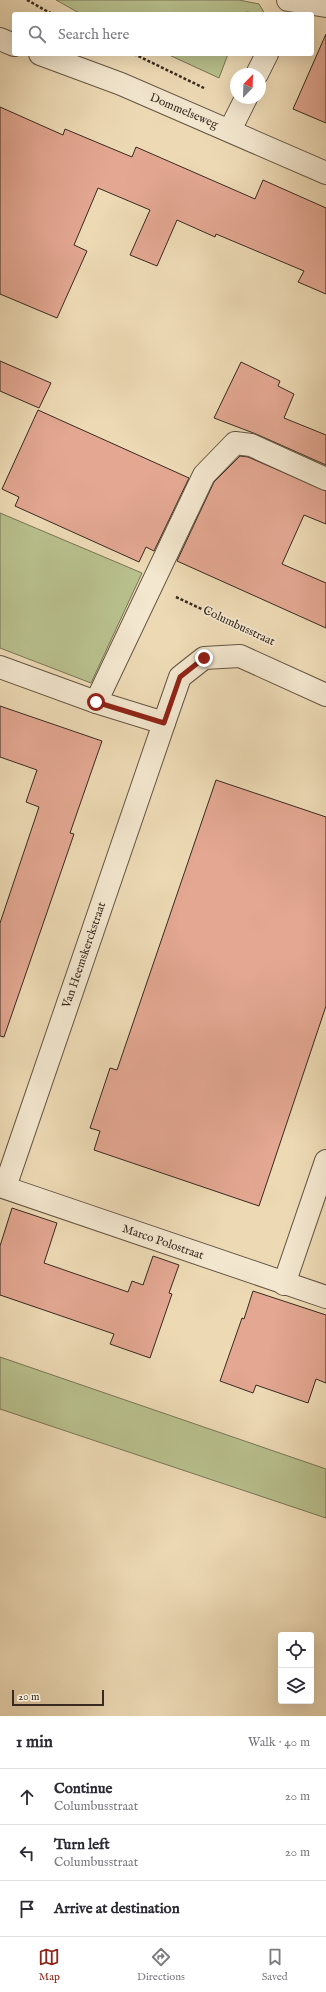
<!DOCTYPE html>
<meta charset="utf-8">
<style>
body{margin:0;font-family:"IM FELL English",serif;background:#f2f2f3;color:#2b2b33}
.controls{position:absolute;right:12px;bottom:12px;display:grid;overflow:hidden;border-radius:4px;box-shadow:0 4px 16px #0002}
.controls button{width:36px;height:36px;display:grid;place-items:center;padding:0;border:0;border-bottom:1px solid #e1e1e2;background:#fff;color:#2b2b33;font:20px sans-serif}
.compass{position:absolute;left:230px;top:68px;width:36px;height:36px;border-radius:50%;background:#fff;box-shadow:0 4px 16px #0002;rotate:23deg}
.scale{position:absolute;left:12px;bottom:10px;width:92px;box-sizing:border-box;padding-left:4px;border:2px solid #382a20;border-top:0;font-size:11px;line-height:14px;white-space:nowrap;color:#382a20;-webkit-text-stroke:3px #f3e7cf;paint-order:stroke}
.stop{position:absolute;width:12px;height:12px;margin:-9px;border:3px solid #8f2418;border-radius:50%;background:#fff}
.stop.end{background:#8f2418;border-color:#fff;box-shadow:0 1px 4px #0008}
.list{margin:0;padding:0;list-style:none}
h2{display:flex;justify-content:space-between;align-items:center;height:52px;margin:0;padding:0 16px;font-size:17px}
h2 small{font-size:13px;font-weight:400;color:#7c7c81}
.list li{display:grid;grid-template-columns:26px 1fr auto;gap:12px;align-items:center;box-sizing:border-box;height:56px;padding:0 16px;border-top:1px solid #e1e1e2}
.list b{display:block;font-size:15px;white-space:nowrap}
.list p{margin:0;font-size:13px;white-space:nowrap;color:#7c7c81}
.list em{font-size:13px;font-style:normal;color:#7c7c81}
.icon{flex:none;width:22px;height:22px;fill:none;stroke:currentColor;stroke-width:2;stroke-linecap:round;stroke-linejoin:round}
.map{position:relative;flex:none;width:326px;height:1716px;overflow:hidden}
.search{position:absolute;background:#fff;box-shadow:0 4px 16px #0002;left:12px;right:12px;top:12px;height:44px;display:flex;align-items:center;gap:10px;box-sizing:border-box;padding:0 14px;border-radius:4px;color:#7c7c81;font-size:15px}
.sheet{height:220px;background:#fff}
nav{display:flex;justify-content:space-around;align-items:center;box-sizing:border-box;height:56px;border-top:1px solid #e1e1e2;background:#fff;font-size:11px;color:#7c7c81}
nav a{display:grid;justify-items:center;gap:2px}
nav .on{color:#8f2418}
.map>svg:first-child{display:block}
.green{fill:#b8c08d;stroke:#787556}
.building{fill:#e3a792;stroke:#382a20}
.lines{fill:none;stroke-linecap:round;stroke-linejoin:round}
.minor-casing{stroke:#655645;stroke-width:24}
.path{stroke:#382a20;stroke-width:2.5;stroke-dasharray:3 2;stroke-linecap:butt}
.minor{stroke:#f3e7cf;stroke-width:22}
.route{stroke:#8f2418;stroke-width:5}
.labels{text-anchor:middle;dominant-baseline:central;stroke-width:3.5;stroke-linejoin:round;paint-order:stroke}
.street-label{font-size:12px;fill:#382a20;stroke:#f3e7cf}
</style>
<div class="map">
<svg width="326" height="1716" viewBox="0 0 326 1716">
<rect width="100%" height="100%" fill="#eddab5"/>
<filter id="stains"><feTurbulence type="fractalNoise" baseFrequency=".005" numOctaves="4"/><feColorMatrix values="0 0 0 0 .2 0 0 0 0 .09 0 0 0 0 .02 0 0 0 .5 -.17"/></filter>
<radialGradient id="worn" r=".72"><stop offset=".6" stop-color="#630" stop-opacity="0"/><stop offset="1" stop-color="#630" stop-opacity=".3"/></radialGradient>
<!-- green -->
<g class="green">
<path d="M 56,0 L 239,0 L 259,4 L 265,14 L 246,12 L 245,14 L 81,14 Z"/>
<path d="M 167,54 L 228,54 L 219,78 Z"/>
<path d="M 0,513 L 142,573 L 91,683 L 0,648 Z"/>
<path d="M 0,1357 L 326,1469 L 326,1518 L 0,1409 Z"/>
</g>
<!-- building -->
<g class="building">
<path d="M 326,34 L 326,123 L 293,109 Z"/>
<path d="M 0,107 L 63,135 L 65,129 L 132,157 L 136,147 L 255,199 L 263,180 L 326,208 L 326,294 L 298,282 L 304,271 L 216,234 L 215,237 L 177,220 L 157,266 L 130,255 L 150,210 L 98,188 L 74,245 L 87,251 L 57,318 L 0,294 Z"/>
<path d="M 0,361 L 51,383 L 39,408 L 0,391 Z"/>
<path d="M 241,362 L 280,381 L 278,386 L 294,394 L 284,418 L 326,435 L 326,465 L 256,434 L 214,418 Z"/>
<path d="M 38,410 L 189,478 L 154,551 L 146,547 L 139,562 L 15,506 L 19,497 L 2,489 Z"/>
<path d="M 240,456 L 248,457 L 326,491 L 326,524 L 304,515 L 282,564 L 326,583 L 326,628 L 177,561 L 214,482 Z"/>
<path d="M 0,706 L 102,741 L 70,833 L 74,834 L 4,1037 L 0,1036 L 0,923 L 39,807 L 26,802 L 37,770 L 0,757 Z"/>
<path d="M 216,780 L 326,817 L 326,1006 L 259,1206 L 94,1150 L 100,1131 L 90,1128 L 110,1068 L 117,1070 Z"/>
<path d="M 12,1208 L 57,1223 L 44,1263 L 128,1292 L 132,1281 L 143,1285 L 153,1256 L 179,1265 L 169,1293 L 172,1294 L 150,1358 L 110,1344 L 114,1334 L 0,1295 L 0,1246 Z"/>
<path d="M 253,1291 L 326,1315 L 326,1383 L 316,1379 L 308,1403 L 256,1385 L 253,1393 L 220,1381 L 242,1318 L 244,1319 Z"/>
</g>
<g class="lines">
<!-- minor casing -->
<g class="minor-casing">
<g id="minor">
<path d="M 288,0 L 326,6"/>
<path d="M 0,39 L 14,45"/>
<path d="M 40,54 L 121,84 L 326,173"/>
<path d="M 257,74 L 267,54"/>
<path d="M 230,130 L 246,98"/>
<path d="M 0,667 L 96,702 L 164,723 L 180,677 L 204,658 L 240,656 L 326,695"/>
<path d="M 96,702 L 204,475 L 235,443 L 251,445 L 326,479"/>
<path d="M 0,1186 L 326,1297"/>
<path d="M 5,1187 L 164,723"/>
<path d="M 284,1284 L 326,1161"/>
</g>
</g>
<!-- path -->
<g class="path">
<path d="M 27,0 L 52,14"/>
<path d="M 134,54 L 204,88"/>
<path d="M 176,597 L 242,628"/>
</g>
<!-- minor -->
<use href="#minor" class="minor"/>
</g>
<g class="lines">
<!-- route -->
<path class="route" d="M 96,702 L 164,723 L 180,677 L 204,658"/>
</g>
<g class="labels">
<!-- street labels -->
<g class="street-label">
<text transform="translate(184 111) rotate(23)">Dommelseweg</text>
<text transform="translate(239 626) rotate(25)">Columbusstraat</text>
<text transform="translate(84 955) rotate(-71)">Van Heemskerckstraat</text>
<text transform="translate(163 1242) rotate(19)">Marco Polostraat</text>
</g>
</g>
<rect width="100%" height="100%" filter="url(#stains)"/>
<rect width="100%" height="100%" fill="url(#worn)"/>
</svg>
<div class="controls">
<button><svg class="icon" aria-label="locate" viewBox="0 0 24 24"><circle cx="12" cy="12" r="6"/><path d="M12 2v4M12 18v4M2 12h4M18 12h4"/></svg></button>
<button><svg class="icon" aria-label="layers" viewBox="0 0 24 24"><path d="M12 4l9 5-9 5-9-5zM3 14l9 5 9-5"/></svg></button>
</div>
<svg class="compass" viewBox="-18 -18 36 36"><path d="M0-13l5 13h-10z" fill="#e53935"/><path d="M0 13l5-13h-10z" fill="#7c7c81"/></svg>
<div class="scale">20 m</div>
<div class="stop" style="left:96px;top:702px"></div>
<div class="stop end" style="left:204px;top:658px"></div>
<div class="search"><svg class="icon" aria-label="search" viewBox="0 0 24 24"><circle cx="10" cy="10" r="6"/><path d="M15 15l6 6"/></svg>Search here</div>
</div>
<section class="sheet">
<h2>1 min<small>Walk · 40 m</small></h2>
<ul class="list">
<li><svg class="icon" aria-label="ahead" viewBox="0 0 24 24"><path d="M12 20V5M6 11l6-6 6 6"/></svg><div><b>Continue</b><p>Columbusstraat</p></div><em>20 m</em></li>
<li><svg class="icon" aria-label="left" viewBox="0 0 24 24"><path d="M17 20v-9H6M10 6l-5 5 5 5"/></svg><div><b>Turn left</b><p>Columbusstraat</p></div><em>20 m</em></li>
<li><svg class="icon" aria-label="arrive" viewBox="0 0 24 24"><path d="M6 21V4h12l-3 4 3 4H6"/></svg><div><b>Arrive at destination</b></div></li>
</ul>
</section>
<nav>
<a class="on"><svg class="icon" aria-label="map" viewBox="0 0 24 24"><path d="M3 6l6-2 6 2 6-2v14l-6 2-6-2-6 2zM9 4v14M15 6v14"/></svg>Map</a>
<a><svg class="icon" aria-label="directions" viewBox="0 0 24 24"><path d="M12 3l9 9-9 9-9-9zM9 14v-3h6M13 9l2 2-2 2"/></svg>Directions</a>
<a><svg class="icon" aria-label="saved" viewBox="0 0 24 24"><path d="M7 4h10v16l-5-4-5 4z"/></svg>Saved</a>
</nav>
